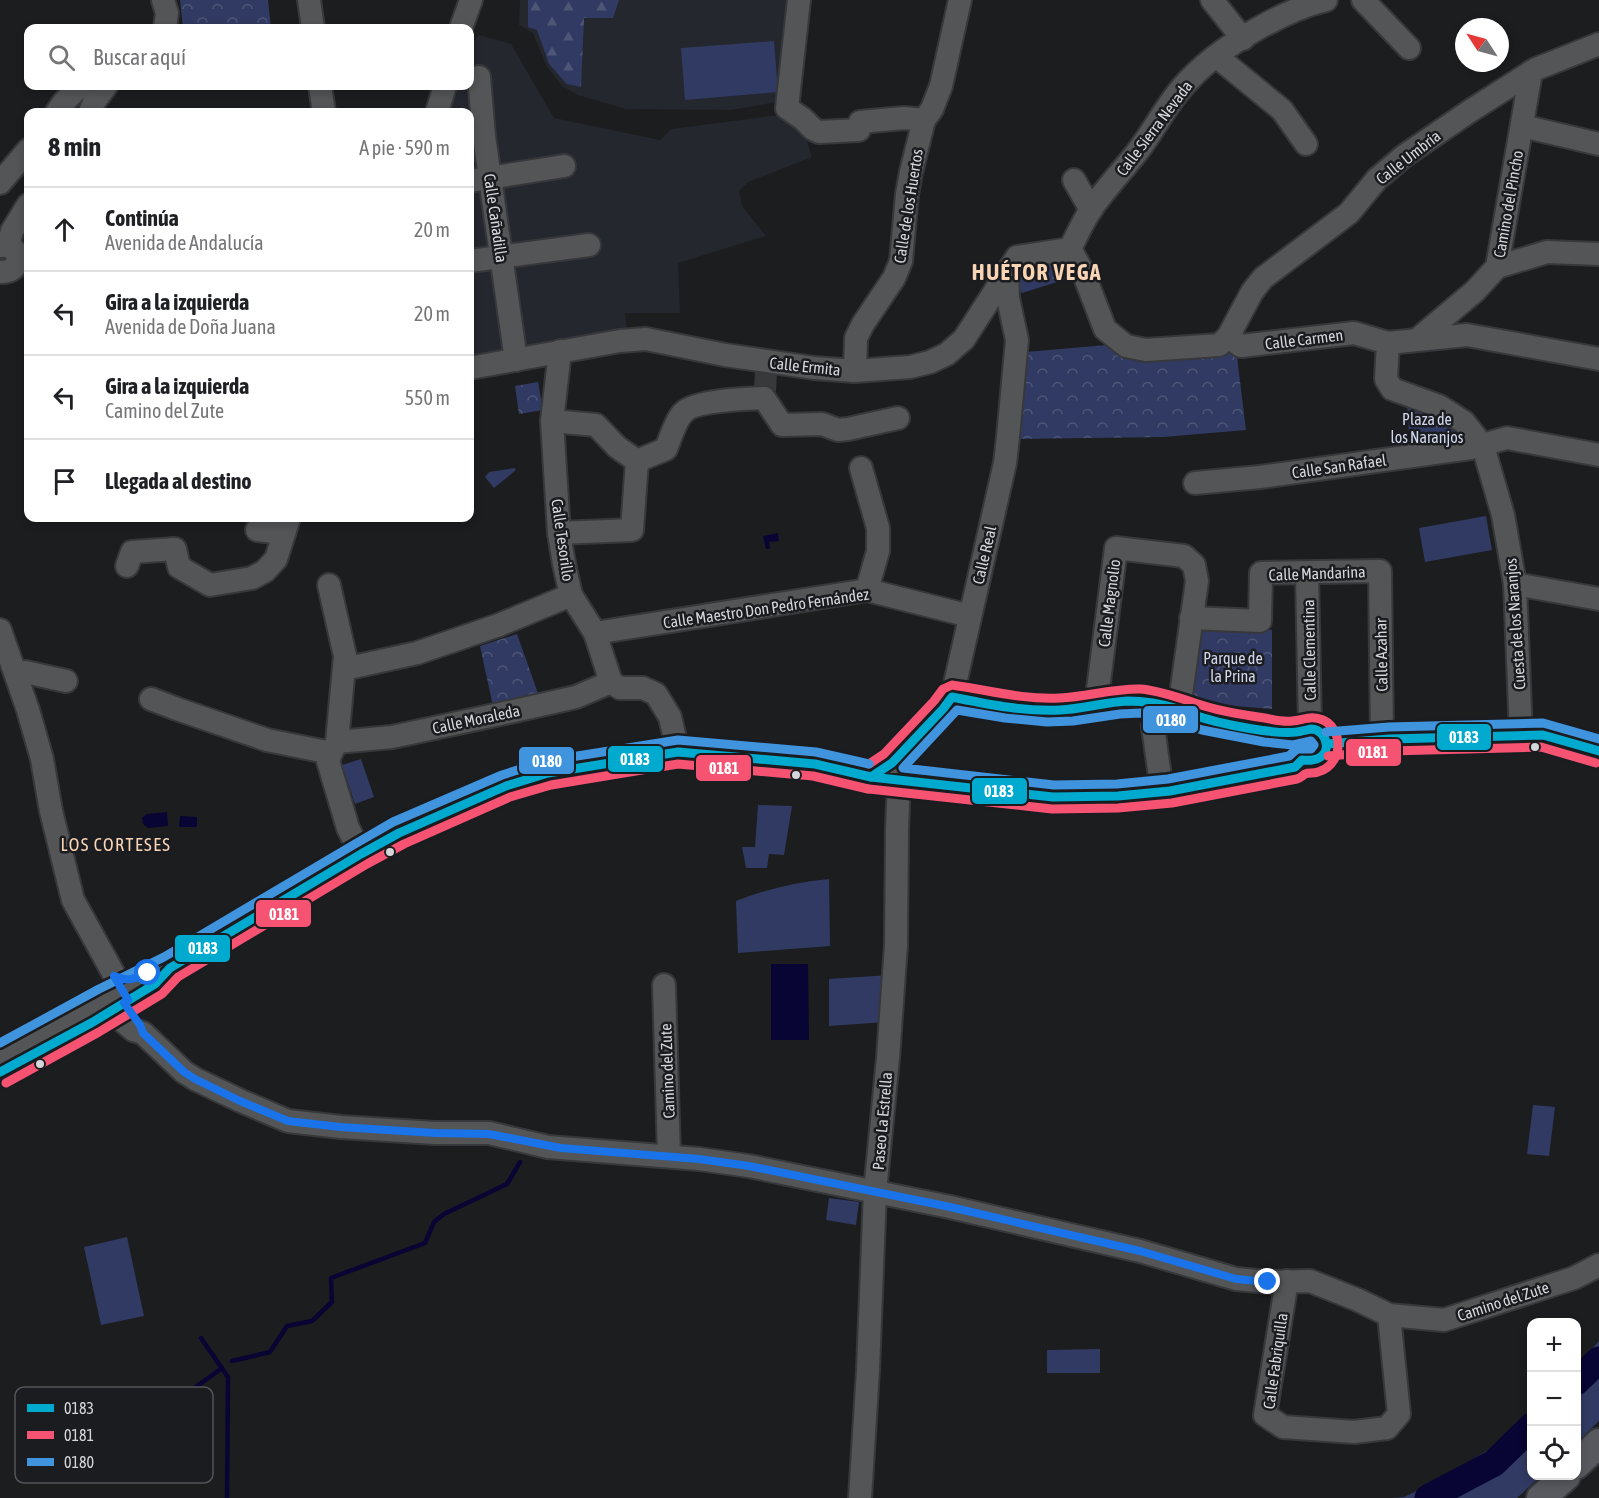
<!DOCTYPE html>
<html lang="es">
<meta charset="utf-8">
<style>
body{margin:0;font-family:"Asap Condensed",sans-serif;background:#f6f6f6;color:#202124}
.controls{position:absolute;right:18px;bottom:18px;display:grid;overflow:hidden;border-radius:12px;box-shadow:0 3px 9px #0003}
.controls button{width:54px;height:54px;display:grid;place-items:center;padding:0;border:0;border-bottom:2px solid #e0e0e0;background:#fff;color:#202124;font:30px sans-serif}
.compass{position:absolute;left:1455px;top:18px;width:54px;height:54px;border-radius:50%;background:#fff;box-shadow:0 3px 9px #0003;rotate:306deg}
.stop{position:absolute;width:18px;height:18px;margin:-14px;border:4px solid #1a73e8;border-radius:50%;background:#fff}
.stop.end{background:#1a73e8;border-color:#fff;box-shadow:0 2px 6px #0008}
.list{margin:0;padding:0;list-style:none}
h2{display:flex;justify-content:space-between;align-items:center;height:78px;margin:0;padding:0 24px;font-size:26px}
h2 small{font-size:20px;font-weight:400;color:#757577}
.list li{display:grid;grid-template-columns:39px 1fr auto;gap:18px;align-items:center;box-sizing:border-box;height:84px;padding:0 24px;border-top:2px solid #e0e0e0}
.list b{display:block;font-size:22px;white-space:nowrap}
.list p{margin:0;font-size:20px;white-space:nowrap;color:#757577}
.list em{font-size:20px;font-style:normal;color:#757577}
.icon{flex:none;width:33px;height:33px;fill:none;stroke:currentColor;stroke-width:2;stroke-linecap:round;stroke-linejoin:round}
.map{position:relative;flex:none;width:1599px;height:1498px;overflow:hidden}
.search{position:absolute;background:#fff;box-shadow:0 3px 9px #0003;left:24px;top:24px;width:450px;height:66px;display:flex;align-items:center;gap:15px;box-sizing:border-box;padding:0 21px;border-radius:12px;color:#757577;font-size:22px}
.panel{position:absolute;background:#fff;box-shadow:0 3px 9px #0003;left:24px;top:108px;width:450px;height:414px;border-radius:12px}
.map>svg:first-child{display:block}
.built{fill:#24272e}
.grass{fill:#313a62}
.forest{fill:url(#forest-firs)}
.park{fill:url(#park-crowns)}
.water{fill:#080433}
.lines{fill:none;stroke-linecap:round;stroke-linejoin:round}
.stream{stroke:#080433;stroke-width:4.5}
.river{stroke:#080433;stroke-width:27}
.minor-tunnel{stroke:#38393b;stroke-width:22;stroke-dasharray:22 11;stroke-linecap:butt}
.minor-casing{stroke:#37383b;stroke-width:26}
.major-casing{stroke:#37383b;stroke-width:32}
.minor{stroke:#545556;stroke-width:22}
.major{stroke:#58595f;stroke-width:28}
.bus-1-casing{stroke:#1b1c20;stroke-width:14}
.bus-2-casing{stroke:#1b1c20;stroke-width:14}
.bus-3-casing{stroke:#1b1c20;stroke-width:14}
.bus-1{stroke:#00a9ce;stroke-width:9}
.bus-2{stroke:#f65372;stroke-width:9}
.bus-3{stroke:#4094de;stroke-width:9}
.route{stroke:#1a73e8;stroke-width:8}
.bus-dot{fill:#d5d6d9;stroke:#1b1c20;stroke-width:2}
.labels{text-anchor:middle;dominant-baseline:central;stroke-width:5;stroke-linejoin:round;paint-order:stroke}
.street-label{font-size:16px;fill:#d5d6d9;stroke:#1b1c20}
.park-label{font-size:16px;fill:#d1d7ec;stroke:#1b1c20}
.neighbourhood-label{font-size:18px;letter-spacing:1.5px;fill:#fad5b5;stroke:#1b1c20}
.district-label{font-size:22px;font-weight:bold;letter-spacing:1.5px;fill:#fad5b5;stroke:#1b1c20}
.key{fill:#1b1c20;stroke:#535458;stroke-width:1.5}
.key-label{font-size:16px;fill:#d5d6d9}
.line-badge{stroke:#1b1c20;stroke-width:2}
.badge-label{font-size:16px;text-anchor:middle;font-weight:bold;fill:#fff}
</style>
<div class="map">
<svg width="1599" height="1498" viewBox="0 0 1599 1498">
<defs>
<pattern id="forest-firs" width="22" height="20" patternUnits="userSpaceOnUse" patternTransform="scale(1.5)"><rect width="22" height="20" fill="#313a62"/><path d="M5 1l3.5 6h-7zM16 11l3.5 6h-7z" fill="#4e5678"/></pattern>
<pattern id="park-crowns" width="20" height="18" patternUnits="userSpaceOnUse" patternTransform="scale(1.5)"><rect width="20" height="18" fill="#313a62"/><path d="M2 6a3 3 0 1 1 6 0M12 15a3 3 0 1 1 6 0" fill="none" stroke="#4e5678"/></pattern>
</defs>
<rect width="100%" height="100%" fill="#1c1d1f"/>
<!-- built -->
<g class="built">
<path d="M 520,0 L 794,0 L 782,101 L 731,110 L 626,109 L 578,95 L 562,86 L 546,65 L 533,33 L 519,25 Z"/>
<path d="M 479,35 L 511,44 L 554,118 L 660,140 L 671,129 L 787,114 L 801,122 L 812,157 L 748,182 L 739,191 L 742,206 L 766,236 L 678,263 L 680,313 L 625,313 L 627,332 L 470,365 L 470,112 L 445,112 L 452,86 L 470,86 L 470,45 Z"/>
</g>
<!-- grass -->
<g class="grass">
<path d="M 774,41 L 778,92 L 685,100 L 681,48 Z"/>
<path d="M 514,468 L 516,470 L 494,488 L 485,477 L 489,472 Z"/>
<path d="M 1486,516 L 1492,550 L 1425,562 L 1419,528 Z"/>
<path d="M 361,759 L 374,797 L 355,804 L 342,765 Z"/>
<path d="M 758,805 L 792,806 L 784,855 L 769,854 L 767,868 L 746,868 L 742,847 L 755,847 Z"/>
<path d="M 829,879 L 830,946 L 738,953 L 736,901 C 766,889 797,882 829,879 Z"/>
<path d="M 890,975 L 886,1022 L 829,1026 L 829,979 Z"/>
<path d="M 1533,1105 L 1555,1107 L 1549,1156 L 1527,1154 Z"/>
<path d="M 829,1198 L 859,1202 L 856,1225 L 826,1220 Z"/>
<path d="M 127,1237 L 144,1316 L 101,1325 L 84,1247 Z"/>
<path d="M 1599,1341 L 1599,1421 L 1577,1442 L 1577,1366 Z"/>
<path d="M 1100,1349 L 1100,1373 L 1047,1373 L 1047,1350 Z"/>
<path d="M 1531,1415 L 1532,1476 L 1541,1476 L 1517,1498 L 1392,1498 L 1404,1497 L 1429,1485 L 1505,1440 Z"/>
</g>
<!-- forest -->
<path class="forest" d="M 528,0 L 619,0 L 613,18 L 584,18 L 581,87 L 567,84 L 549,64 L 537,30 L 528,27 Z"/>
<!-- park -->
<g class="park">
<path d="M 180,0 L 268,0 L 271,28 L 183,28 Z"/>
<path d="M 1065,260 L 1079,275 L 1022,293 C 1018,288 1017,285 1018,279 C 1020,260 1050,262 1065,260 Z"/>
<path d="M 1107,345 L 1236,349 L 1246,430 L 1163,437 L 1016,439 L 1026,352 Z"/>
<path d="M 538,382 L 543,410 L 519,414 L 515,386 Z"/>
<path d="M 1407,405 L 1421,407 L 1455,425 L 1465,441 L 1410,448 Z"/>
<path d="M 1199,627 L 1272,630 L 1272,709 L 1198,703 L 1193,697 L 1191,691 Z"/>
<path d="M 517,634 L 540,699 L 494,711 L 480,646 Z"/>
</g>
<!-- water -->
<g class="water">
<path d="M 778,533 L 779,541 L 769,542 L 770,549 L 766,549 L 763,536 Z"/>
<path d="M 167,812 L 168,826 L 148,828 L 143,824 L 142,818 L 147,814 Z"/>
<path d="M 180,816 L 197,817 L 197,827 L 179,827 Z"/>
<path d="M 771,964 L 808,964 L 809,1040 L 771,1040 Z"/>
</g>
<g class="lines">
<!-- stream -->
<g class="stream">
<path d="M 201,1338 L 228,1377 L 227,1498"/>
<path d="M 232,1361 L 270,1352 L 287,1326 L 312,1321 L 332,1302 L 331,1278 L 425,1243 L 434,1222 L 444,1214 L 507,1184 L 520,1162"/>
<path d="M 27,1469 L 47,1461 L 98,1430 L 189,1392 L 222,1368"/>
</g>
<!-- river -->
<g class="river">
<path d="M 1576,1382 L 1599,1360"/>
<path d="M 1428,1498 L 1494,1463 L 1532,1426"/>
</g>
<!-- minor-tunnel -->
<path class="minor-tunnel" d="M 765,391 L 766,371"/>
<!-- minor casing -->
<g class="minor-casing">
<g id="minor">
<path d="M 163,0 L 167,13 L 165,28"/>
<path d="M 309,0 L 313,28"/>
<path d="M 799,0 L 787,108 L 803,119 L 813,129 L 819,132 L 859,130 L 860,122 L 904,118 L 924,120"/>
<path d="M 1212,0 L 1243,39"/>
<path d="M 1363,0 L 1409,48"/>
<path d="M 461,28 L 471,0"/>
<path d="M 1216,56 L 1282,110 L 1306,144"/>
<path d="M 479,77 L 484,136 L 516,360"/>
<path d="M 320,86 L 324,112"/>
<path d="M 57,112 L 63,103 L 80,86"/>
<path d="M 90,112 L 94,102 L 106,86"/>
<path d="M 437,112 L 445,86"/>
<path d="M 1522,126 L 1599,144"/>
<path d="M 1074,180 L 1091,210"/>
<path d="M 470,181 L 564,166"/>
<path d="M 0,183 L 28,150"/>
<path d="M 0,246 C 23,243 24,274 0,272"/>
<path d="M 8,246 L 12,231 L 28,205"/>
<path d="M 1070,249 L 1083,272 L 1105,329 L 1126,346 L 1146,350 L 1219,345 L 1228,337 L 1252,292 L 1263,278 L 1349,213 L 1377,179 L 1404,156 L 1470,111 L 1536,69 L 1599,44"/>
<path d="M 1070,249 C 1077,235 1083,221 1092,208 C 1106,188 1123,170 1138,151 C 1156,127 1170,98 1192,77 C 1223,45 1284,10 1326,0"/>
<path d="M 470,261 L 589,245"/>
<path d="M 1497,267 L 1547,252 L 1599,254"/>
<path d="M 1228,337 L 1241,346 L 1354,333 L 1388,343 L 1467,335 L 1599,359"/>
<path d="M 1418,339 L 1475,291 L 1497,267 L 1531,72"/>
<path d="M 1388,343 L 1386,379 L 1392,389 L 1439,406 L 1464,422 L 1483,446 L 1503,515 L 1515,584 L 1521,735"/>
<path d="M 560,351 L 552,421 L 559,533 L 564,564 L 571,595 L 595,633 L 611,682 L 620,688 L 643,688 L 656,694 L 670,717 L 678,752"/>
<path d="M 470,368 L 620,341 L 646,339 L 725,355 L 814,368 L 855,371 L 910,367 L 930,362 L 947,354 L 964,339 L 1017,257 L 1070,249"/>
<path d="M 855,371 L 856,338 L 863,324 L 894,278 L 901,261 L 907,194 L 911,172 L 924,120 L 932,109 L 941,86 L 960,0"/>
<path d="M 552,421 L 596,425 L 617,447 L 637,461 L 666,449 C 670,439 675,422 682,414 C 692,400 746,399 764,398 L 782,425 L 822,424 L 838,430 L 848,429 L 898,418"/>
<path d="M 861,468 L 878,528 L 878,551 L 867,590"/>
<path d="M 1195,483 L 1260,477 L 1471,448 L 1507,438 L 1599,455"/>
<path d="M 257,530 L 283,533"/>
<path d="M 559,533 L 632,530 L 637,461"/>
<path d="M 127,566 L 132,552 L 175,549 L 179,567 L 210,585 L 252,578 L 265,571 L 276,559 L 289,518"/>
<path d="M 1307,573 L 1310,728"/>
<path d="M 1515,584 L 1599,599"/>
<path d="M 329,585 L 345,656 L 337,742 L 331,753 L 328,761 L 348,828 L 361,854"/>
<path d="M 1191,618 L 1260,621 L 1261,573 L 1380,571 L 1382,739"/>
<path d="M 0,630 L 28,710 L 42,759 L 51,811 L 73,900 L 128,1000"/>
<path d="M 595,633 L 867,590 L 970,616"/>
<path d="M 344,669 L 417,653 L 499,625 L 571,595"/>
<path d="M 16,675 L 25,672 L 66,681"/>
<path d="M 952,697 L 1023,708 L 1061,710 L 1113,703 L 1147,702 L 1179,709 L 1193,715 L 1281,733 L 1297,734"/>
<path d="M 151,699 L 177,709 L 267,740 L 331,753"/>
<path d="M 1096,705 L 1116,548 L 1184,556 L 1194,565 L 1197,581 L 1179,709"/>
<path d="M 337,742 L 392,737 L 514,711 L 576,697 L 611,682"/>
<path d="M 1327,744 L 1389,739 L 1543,735 L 1599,751"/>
<path d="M 871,777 L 892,763 L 943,709 L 952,697 L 1005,463 L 1008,437 L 1017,340 L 1008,298 L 1007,271"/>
<path d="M 1162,791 L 1153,727 L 1161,720 L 1187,721 L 1188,720"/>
<path d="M 664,985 L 669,1156"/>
<path d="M 111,1011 L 133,1030 L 143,1033 L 184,1072 L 195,1079 L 241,1101 L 288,1121 L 341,1127 L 435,1133 L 489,1133 L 548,1147 L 699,1159 L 749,1166 L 950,1207 L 1140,1251 L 1236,1279 L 1268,1282 L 1310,1281 L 1358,1300 L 1389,1315 L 1444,1320 L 1574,1278 L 1599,1265"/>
<path d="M 0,1057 L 105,1000 L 170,968 L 361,854 L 399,833 L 506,786 L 548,773 L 678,752 L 815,764 L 871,777 L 1053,797 L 1118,796 L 1170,791 L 1261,774 L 1295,767 L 1302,760"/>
<path d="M 1287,1281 L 1265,1415 L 1283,1427 L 1354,1432 L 1387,1428 L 1399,1414 L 1389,1315"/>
<path d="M 860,1498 L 868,1370 L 875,1192 L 888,1058 L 896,945 L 897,829 L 899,780"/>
</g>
</g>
<!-- major casing -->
<g class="major-casing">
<g id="major">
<path d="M 1576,1465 L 1599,1443"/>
<path d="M 1541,1498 L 1566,1476"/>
</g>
</g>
<!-- minor -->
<use href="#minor" class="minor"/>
<!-- major -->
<use href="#major" class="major"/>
<!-- bus-1 casing -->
<g class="bus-1-casing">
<g id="bus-1">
<path d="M 952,697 C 987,704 1024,712 1060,710 C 1083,709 1105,702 1128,701 C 1145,701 1162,704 1178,709 C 1183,710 1189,713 1194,715 C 1216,723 1281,737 1302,731 C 1303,731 1310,729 1311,729 C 1329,729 1337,764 1302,760 L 1295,767 L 1170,791 L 1118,796 L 1053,797 L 871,777 L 892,763 L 943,709 Z"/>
<path d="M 1327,744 L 1389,739 L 1543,735 L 1599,751"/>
<path d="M 0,1072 L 93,1022 L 155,984 L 170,968 L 361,854 L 399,833 L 506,786 L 548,773 L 678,752 L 815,764 L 871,777"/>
</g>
</g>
<!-- bus-2 casing -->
<g class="bus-2-casing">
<g id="bus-2">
<path d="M 1328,756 L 1390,751 L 1541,747 L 1596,763"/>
<path d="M 869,764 L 884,754 L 934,701 L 943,689 L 952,685 C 988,690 1023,700 1060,698 C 1087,697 1114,688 1141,689 C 1161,691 1180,698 1198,704 C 1219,711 1243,715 1265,718 C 1274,720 1283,722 1292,721 C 1304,720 1311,715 1323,720 C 1330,723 1335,730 1337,737 C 1341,752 1333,768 1318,772 C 1313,774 1309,772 1305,774 C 1302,776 1300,778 1297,779 L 1172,803 L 1118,808 L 1052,809 L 869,789"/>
<path d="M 6,1083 L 99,1032 L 162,994 L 178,977 L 367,864 L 404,844 L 510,797 L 551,785 L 678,764 L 813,776 L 868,789"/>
</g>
</g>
<!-- bus-3 casing -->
<g class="bus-3-casing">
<g id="bus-3">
<path d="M 957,710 L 1005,718 L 1047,722 L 1073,721 L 1120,714 L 1141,713 L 1176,721 L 1202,730 L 1264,742 L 1293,745 L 1311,741 L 1314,745 L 1311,749 L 1297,749 L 1289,756 L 1168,779 L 1117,784 L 1054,785 L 903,768 Z"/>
<path d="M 1326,732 L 1389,727 L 1543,723 L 1599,739"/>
<path d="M 0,1043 L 99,989 L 164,957 L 355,844 L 393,822 L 502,775 L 546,761 L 678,740 L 816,752 L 869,764"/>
</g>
</g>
<!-- bus-1 -->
<use href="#bus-1" class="bus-1"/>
<!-- bus-2 -->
<use href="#bus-2" class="bus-2"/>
<!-- bus-3 -->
<use href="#bus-3" class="bus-3"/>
</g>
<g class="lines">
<!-- route -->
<path class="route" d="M 148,973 C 135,979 127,982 114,976 L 128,1000 L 124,1003 L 140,1025 L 143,1033 L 184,1072 L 195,1079 L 240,1101 L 288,1121 L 340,1127 L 435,1133 L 489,1134 L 561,1148 L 699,1159 L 749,1166 L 950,1207 L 1140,1251 L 1236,1279 L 1268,1282"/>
</g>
<!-- markers -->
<g class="bus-dot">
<circle cx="1535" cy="747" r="5"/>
<circle cx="796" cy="775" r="5"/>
<circle cx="390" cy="852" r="5"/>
<circle cx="40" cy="1064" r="5"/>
</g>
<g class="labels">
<!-- street labels -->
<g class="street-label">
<text transform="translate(1154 128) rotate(-53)">Calle Sierra Nevada</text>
<text transform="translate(1408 157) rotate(-38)">Calle Umbría</text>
<text transform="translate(1508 204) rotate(-80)">Camino del Pincho</text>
<text transform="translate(908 206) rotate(-81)">Calle de los Huertos</text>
<text transform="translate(496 218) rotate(82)">Calle Cañadilla</text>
<text transform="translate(1304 339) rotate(-7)">Calle Carmen</text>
<text transform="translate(805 366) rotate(6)">Calle Ermita</text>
<text transform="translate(1339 466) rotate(-8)">Calle San Rafael</text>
<text transform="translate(563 540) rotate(82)">Calle Tesorillo</text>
<text transform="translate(984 555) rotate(-77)">Calle Real</text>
<text transform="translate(1317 573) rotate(-2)">Calle Mandarina</text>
<text transform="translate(1109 603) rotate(-83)">Calle Magnolio</text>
<text transform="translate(766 608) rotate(-8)">Calle Maestro Don Pedro Fernández</text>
<text transform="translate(1515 624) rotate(-94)">Cuesta de los Naranjos</text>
<text transform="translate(1309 650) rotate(-91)">Calle Clementina</text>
<text transform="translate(1381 655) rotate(-91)">Calle Azahar</text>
<text transform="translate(476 719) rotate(-12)">Calle Moraleda</text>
<text transform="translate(667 1071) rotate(-92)">Camino del Zute</text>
<text transform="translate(882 1121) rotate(-85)">Paseo La Estrella</text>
<text transform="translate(1503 1301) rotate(-18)">Camino del Zute</text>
<text transform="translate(1275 1361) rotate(-82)">Calle Fabriquilla</text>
</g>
<!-- park labels -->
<g class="park-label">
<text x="1427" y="419">Plaza de<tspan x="1427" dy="18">los Naranjos</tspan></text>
<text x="1233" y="658">Parque de<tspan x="1233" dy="18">la Prina</tspan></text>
</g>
<!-- neighbourhood labels -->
<g class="neighbourhood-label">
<text x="116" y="844">LOS CORTESES</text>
</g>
<!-- district labels -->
<g class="district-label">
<text x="1037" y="272">HUÉTOR VEGA</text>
</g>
</g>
<!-- legend -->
<rect x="15" y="1387" width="198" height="96" rx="9" class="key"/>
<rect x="27" y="1404" width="27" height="8" fill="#00a9ce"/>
<rect x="27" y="1431" width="27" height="8" fill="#f65372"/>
<rect x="27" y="1458" width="27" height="8" fill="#4094de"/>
<g class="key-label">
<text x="64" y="1414">0183</text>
<text x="64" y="1441">0181</text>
<text x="64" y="1468">0180</text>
</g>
<g class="line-badge">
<rect x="1142" y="705" width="57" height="29" rx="6" fill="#4094de"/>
<rect x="1436" y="723" width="56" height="28" rx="6" fill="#00a9ce"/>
<rect x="1345" y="738" width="57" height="29" rx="6" fill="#f65372"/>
<rect x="607" y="745" width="57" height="28" rx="6" fill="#00a9ce"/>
<rect x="518" y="746" width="57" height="29" rx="6" fill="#4094de"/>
<rect x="695" y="754" width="57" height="28" rx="6" fill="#f65372"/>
<rect x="971" y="777" width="57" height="28" rx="6" fill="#00a9ce"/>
<rect x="255" y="899" width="57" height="29" rx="6" fill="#f65372"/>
<rect x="174" y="934" width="57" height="29" rx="6" fill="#00a9ce"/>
</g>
<g class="badge-label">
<text x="1171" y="726">0180</text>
<text x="1464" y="743">0183</text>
<text x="1373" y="758">0181</text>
<text x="635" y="765">0183</text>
<text x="547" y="767">0180</text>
<text x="724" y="774">0181</text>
<text x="999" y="797">0183</text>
<text x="284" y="920">0181</text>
<text x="203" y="954">0183</text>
</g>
</svg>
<div class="controls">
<button>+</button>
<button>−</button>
<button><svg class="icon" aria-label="locate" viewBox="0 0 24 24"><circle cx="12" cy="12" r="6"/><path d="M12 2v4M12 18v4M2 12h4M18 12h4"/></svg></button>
</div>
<svg class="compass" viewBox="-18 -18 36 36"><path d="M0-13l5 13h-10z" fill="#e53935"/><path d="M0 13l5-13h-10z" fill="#757577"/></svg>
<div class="stop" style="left:148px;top:973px"></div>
<div class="stop end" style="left:1268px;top:1282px"></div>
<div class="search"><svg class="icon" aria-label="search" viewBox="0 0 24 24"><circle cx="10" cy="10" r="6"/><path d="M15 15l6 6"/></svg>Buscar aquí</div>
<section class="panel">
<h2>8 min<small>A pie · 590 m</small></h2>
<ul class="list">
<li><svg class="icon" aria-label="ahead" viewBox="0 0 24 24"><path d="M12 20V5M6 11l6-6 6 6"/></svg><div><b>Continúa</b><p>Avenida de Andalucía</p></div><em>20 m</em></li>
<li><svg class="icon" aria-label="left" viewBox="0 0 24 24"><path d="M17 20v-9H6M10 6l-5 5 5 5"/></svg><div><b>Gira a la izquierda</b><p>Avenida de Doña Juana</p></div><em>20 m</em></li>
<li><svg class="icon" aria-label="left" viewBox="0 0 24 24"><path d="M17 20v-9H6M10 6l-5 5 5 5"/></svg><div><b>Gira a la izquierda</b><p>Camino del Zute</p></div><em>550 m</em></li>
<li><svg class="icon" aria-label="arrive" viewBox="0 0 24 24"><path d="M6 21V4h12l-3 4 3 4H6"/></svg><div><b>Llegada al destino</b></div></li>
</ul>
</section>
</div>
